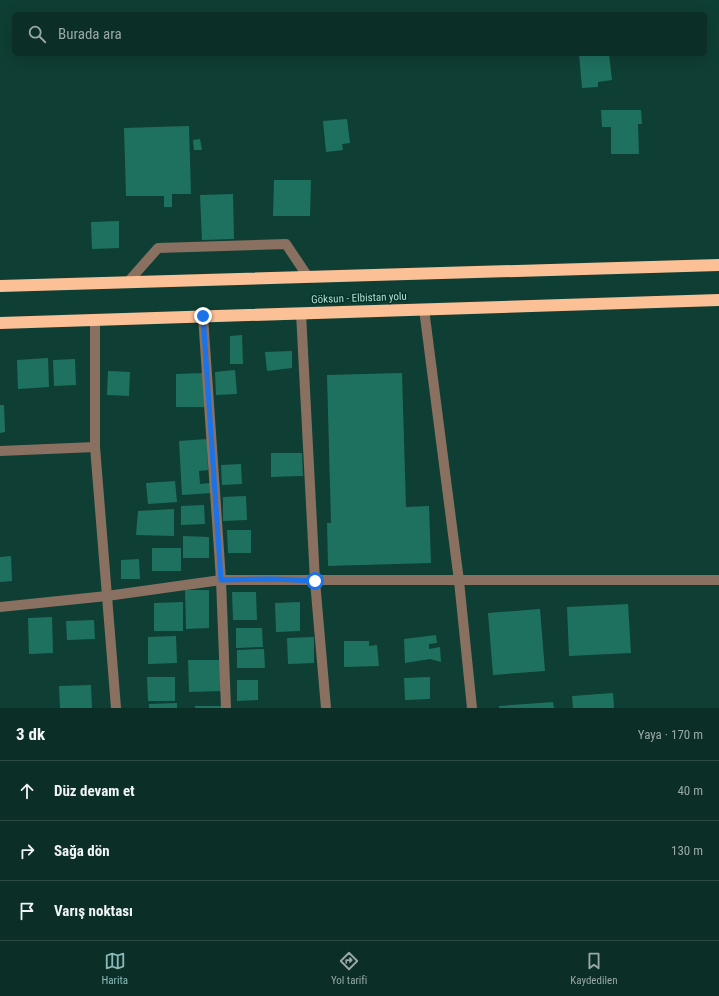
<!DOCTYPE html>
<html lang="tr">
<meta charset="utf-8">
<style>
body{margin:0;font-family:"Roboto Condensed",sans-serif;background:#193a33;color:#f1f3f6}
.stop{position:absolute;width:12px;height:12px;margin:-9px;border:3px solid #1a73e8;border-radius:50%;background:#fff}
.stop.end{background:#1a73e8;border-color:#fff;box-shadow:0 1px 4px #0008}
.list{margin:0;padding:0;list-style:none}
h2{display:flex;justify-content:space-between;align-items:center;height:52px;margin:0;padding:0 16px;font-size:17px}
h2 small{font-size:13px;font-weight:400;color:#9aa8a7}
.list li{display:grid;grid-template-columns:26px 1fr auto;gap:12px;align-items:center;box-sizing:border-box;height:60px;padding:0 16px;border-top:1px solid #2b4a44}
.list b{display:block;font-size:15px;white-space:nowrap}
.list em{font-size:13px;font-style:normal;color:#9aa8a7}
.icon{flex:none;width:22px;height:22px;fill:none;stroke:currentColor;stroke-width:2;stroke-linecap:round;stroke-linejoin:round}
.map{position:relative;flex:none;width:719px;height:708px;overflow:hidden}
.search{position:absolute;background:#0b2e27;box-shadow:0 4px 16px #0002;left:12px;right:12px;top:12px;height:44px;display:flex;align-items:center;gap:10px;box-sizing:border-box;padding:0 14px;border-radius:6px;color:#9aa8a7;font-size:15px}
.sheet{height:232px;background:#0b2e27}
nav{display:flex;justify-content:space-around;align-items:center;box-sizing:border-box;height:56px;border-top:1px solid #2b4a44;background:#0b2e27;font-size:11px;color:#9aa8a7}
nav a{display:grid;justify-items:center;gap:2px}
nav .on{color:#8bbbb9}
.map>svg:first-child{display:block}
.building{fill:#1f715f}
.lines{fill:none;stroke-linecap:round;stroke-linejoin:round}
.minor{stroke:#897060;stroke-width:10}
.highway{stroke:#fcc096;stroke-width:12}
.route{stroke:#1a73e8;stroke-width:5}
.labels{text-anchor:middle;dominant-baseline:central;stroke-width:3;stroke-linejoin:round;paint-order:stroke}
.street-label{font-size:11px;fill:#b4dcd1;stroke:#02342a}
</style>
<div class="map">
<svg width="719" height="708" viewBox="0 0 719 708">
<rect width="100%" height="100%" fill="#0f3e34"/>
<!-- building -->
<g class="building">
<path d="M 579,54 L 609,54 L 612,80 L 598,82 L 598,87 L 582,88 Z"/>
<path d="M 601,110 L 641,110 L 642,124 L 638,124 L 639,154 L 611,154 L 611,127 L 602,127 Z"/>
<path d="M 347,119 L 350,143 L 342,144 L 343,150 L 326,152 L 323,121 Z"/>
<path d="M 189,126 L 191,194 L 172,194 L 172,207 L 164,207 L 164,196 L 126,196 L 124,128 Z"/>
<path d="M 200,139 L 202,150 L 194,150 L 193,140 Z"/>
<path d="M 274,180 L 311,180 L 310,216 L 273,216 Z"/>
<path d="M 233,194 L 234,239 L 202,240 L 200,195 Z"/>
<path d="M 119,221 L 119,248 L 92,249 L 91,222 Z"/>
<path d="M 242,335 L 243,364 L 230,364 L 230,336 Z"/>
<path d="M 292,351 L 292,368 L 267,371 L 265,352 Z"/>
<path d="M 48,358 L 49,387 L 18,389 L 17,360 Z"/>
<path d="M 75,359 L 76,385 L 54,386 L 53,360 Z"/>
<path d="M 235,370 L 237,394 L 216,395 L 215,372 Z"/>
<path d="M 108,371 L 130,372 L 129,396 L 107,395 Z"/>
<path d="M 204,373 L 205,407 L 176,407 L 176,374 Z"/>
<path d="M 402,373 L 406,507 L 429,506 L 431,563 L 328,566 L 327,523 L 331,523 L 327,375 Z"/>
<path d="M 0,405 L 4,405 L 5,432 L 0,433 Z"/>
<path d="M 207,439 L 208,470 L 199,471 L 200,484 L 211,483 L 212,493 L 182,495 L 179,441 Z"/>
<path d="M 271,453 L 302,453 L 303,476 L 271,477 Z"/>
<path d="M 241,464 L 242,484 L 222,485 L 221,465 Z"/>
<path d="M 175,481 L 177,502 L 148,504 L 146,483 Z"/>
<path d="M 246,496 L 247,520 L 223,521 L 223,497 Z"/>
<path d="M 204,505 L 205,524 L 181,525 L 181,506 Z"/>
<path d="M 174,509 L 174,536 L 136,535 L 138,511 Z"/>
<path d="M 227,530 L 251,530 L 251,553 L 228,553 Z"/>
<path d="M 183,536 L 209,537 L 209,558 L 183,558 Z"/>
<rect x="152" y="548" width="29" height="23"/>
<path d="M 11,556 L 12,581 L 0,582 L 0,557 Z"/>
<path d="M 139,559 L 140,579 L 121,579 L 121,560 Z"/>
<path d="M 185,590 L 209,590 L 209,628 L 186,629 Z"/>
<path d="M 232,592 L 256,592 L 257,620 L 233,620 Z"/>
<path d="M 183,602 L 183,631 L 154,631 L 154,603 Z"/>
<path d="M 300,602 L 300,631 L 276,632 L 275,603 Z"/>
<path d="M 628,604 L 631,653 L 569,656 L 567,607 Z"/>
<path d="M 540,609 L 545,671 L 493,675 L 488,613 Z"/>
<path d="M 52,617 L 53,653 L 29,654 L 28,618 Z"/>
<path d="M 94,620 L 95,639 L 67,640 L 66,621 Z"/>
<path d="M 236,628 L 262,628 L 263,647 L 236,648 Z"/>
<path d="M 436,635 L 437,643 L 429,644 L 429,649 L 440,647 L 441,662 L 430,659 L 405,663 L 404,639 Z"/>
<path d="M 176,636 L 177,663 L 148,664 L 148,637 Z"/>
<path d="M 314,637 L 314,663 L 288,664 L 287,638 Z"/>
<path d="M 344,641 L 369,641 L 369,646 L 377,645 L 379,666 L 344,667 Z"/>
<path d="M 264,649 L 265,668 L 237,668 L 237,650 Z"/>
<path d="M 188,660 L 222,660 L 223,691 L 189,692 Z"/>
<path d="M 147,677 L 175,677 L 175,701 L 148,701 Z"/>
<path d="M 430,677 L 430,699 L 405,700 L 404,678 Z"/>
<path d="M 237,680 L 258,680 L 258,700 L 237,701 Z"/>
<path d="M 91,685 L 92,708 L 60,708 L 59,686 Z"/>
<path d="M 613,693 L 614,708 L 573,708 L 572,696 Z"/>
<path d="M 553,702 L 554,708 L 499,708 L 499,706 Z"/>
<path d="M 177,703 L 177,708 L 149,708 L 149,704 Z"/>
<rect x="195" y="706" width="26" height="2"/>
</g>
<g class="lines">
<!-- minor -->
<g class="minor">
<path d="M 128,282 L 158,248 L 286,244 L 308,277"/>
<path d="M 424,309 L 459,581 L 472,708"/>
<path d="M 301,313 L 315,581 L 326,708"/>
<path d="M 203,316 L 221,580 L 226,708"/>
<path d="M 95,320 L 95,447 L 116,708"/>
<path d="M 0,451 L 95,447"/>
<path d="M 0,607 L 107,596 L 221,580 L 719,580"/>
</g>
<!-- highway -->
<g class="highway">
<path d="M 0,286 L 719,265"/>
<path d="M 0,323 L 719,300"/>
</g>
</g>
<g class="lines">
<!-- route -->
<path class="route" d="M 203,316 L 221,580 L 273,579 L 315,581"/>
</g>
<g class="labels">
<!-- street labels -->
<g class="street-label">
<text transform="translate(359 298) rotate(-2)">Göksun - Elbistan yolu</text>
</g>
</g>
</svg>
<div class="stop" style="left:315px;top:581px"></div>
<div class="stop end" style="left:203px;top:316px"></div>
<div class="search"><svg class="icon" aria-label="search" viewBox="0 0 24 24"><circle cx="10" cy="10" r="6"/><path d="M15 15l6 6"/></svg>Burada ara</div>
</div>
<section class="sheet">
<h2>3 dk<small>Yaya · 170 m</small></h2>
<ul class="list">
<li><svg class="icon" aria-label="ahead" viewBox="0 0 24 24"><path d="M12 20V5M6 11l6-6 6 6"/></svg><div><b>Düz devam et</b></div><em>40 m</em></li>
<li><svg class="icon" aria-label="right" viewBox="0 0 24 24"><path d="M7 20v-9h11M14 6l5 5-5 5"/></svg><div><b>Sağa dön</b></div><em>130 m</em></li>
<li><svg class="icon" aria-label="arrive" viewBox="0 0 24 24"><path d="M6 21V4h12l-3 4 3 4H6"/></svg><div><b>Varış noktası</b></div></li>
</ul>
</section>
<nav>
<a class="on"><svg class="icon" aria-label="map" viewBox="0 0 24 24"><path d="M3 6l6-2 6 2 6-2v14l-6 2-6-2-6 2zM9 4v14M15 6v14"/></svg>Harita</a>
<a><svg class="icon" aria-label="directions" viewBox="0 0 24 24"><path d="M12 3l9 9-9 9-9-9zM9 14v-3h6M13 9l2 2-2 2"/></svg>Yol tarifi</a>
<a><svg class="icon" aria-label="saved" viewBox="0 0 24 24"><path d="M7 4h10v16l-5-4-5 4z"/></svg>Kaydedilen</a>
</nav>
